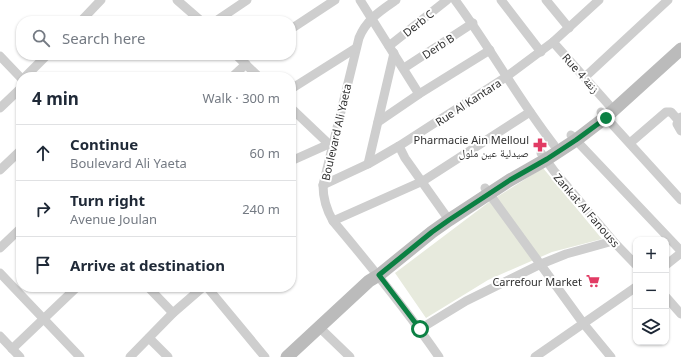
<!DOCTYPE html>
<meta charset="utf-8">
<style>
body{margin:0;font-family:"Noto Sans","Noto Naskh Arabic",sans-serif;background:#f2f2f3;color:#1f2937}
.controls{position:absolute;right:12px;bottom:12px;display:grid;overflow:hidden;border-radius:8px;box-shadow:0 1px 3px #0004}
.controls button{width:36px;height:36px;display:grid;place-items:center;padding:0;border:0;border-bottom:1px solid #e0e1e3;background:#fff;color:#1f2937;font:20px sans-serif}
.stop{position:absolute;width:12px;height:12px;margin:-9px;border:3px solid #0b8043;border-radius:50%;background:#fff}
.stop.end{background:#0b8043;border-color:#fff;box-shadow:0 1px 4px #0008}
.list{margin:0;padding:0;list-style:none}
h2{display:flex;justify-content:space-between;align-items:center;height:52px;margin:0;padding:0 16px;font-size:17px}
h2 small{font-size:13px;font-weight:400;color:#747a83}
.list li{display:grid;grid-template-columns:26px 1fr auto;gap:12px;align-items:center;box-sizing:border-box;height:56px;padding:0 16px;border-top:1px solid #e0e1e3}
.list b{display:block;font-size:15px;white-space:nowrap}
.list p{margin:0;font-size:13px;white-space:nowrap;color:#747a83}
.list em{font-size:13px;font-style:normal;color:#747a83}
.icon{flex:none;width:22px;height:22px;fill:none;stroke:currentColor;stroke-width:2;stroke-linecap:round;stroke-linejoin:round}
.map{position:relative;flex:none;width:681px;height:357px;overflow:hidden}
.search{position:absolute;background:#fff;box-shadow:0 1px 3px #0004;left:16px;top:16px;width:280px;height:44px;display:flex;align-items:center;gap:10px;box-sizing:border-box;padding:0 14px;border-radius:16px;color:#747a83;font-size:15px}
.panel{position:absolute;background:#fff;box-shadow:0 1px 3px #0004;left:16px;top:72px;width:280px;height:220px;border-radius:16px}
.map>svg:first-child{display:block}
.green{fill:#e7eadd}
.lines{fill:none;stroke-linecap:round;stroke-linejoin:round}
.street{stroke:#cecece;stroke-width:9}
.secondary{stroke:#bbb;stroke-width:13}
.route{stroke:#0b8043;stroke-width:5}
.labels{text-anchor:middle;dominant-baseline:central;stroke-width:4;stroke-linejoin:round;paint-order:stroke}
.street-label{font-size:11px;fill:#313131;stroke:#fff}
.poi-label{font-size:11px;fill:#313131;stroke:#fff;text-anchor:end}
</style>
<div class="map">
<svg width="681" height="357" viewBox="0 0 681 357">
<rect width="100%" height="100%" fill="#fff"/>
<!-- green -->
<path class="green" d="M 543,168 L 602,239 L 552,252 L 488,280 L 426,318 L 395,273 L 489,202 Z"/>
<g class="lines">
<!-- street -->
<g class="street">
<path d="M 177,0 L 201,21"/>
<path d="M 360,0 L 419,94"/>
<path d="M 396,0 C 380,11 366,20 359,38 L 323,185 C 323,199 326,209 333,221 C 370,265 406,309 439,357"/>
<path d="M 455,0 C 490,47 518,99 554,145"/>
<path d="M 501,0 L 541,52"/>
<path d="M 546,0 L 569,28"/>
<path d="M 81,21 L 101,0"/>
<path d="M 216,21 L 247,0"/>
<path d="M 291,29 L 335,0"/>
<path d="M 553,42 L 609,105"/>
<path d="M 389,46 L 447,0"/>
<path d="M 236,55 L 259,77"/>
<path d="M 0,56 L 21,78"/>
<path d="M 404,68 L 473,23"/>
<path d="M 25,77 L 47,55"/>
<path d="M 232,77 L 246,64"/>
<path d="M 585,77 L 668,0"/>
<path d="M 291,89 L 356,48"/>
<path d="M 0,108 L 21,88"/>
<path d="M 291,108 L 332,147"/>
<path d="M 601,112 L 681,200"/>
<path d="M 681,117 L 677,124 L 681,131"/>
<path d="M 378,122 L 419,94 L 490,50"/>
<path d="M 571,135 L 681,251"/>
<path d="M 630,143 L 666,112 L 671,112 L 678,120"/>
<path d="M 399,146 L 405,158 L 449,220"/>
<path d="M 541,153 L 554,171 L 613,241 L 636,265"/>
<path d="M 291,161 L 329,144"/>
<path d="M 368,164 L 394,53"/>
<path d="M 0,170 L 21,150"/>
<path d="M 323,185 L 368,164 L 399,146 L 506,77 L 553,42 L 599,0"/>
<path d="M 485,188 L 583,323 L 611,357"/>
<path d="M 333,221 L 423,181 L 530,112"/>
<path d="M 0,248 L 21,228"/>
<path d="M 666,265 L 681,253"/>
<path d="M 0,273 L 80,357"/>
<path d="M 148,287 L 173,313"/>
<path d="M 207,287 L 265,357"/>
<path d="M 666,297 L 681,314"/>
<path d="M 320,328 L 350,357"/>
<path d="M 420,329 L 466,301 L 541,264 L 566,254 L 613,241"/>
<path d="M 0,336 L 20,357"/>
<path d="M 149,338 L 168,357"/>
<path d="M 12,349 L 77,287"/>
<path d="M 130,357 L 173,313 L 203,287"/>
<path d="M 535,357 L 636,287"/>
</g>
<!-- secondary -->
<path class="secondary" d="M 287,357 L 369,281 L 379,275 L 432,232 L 449,220 L 510,180 L 547,159 L 576,140 L 606,117 L 681,49"/>
</g>
<g class="lines">
<!-- route -->
<path class="route" d="M 420,329 L 379,275 L 432,232 L 449,220 L 510,180 L 547,159 L 576,140 L 606,118"/>
</g>
<!-- icons -->
<defs>
<g id="pharmacy-bare" transform="scale(1.08)"><path d="M-2-6h4v4h4v4h-4v4h-4v-4h-4v-4h4Z" fill="#e13b64" stroke="#fff" stroke-width="2.5" paint-order="stroke"/></g>
<g id="supermarket-bare" transform="scale(1.08)"><path d="M-6-5.5h2.5l.6 2H6L4.5 2H-2.5L-4.4-4H-6ZM-1.5 3.2a1.3 1.3 0 1 0 .1 0ZM3 3.2a1.3 1.3 0 1 0 .1 0Z" fill="#e13b64" stroke="#fff" stroke-width="2.5" paint-order="stroke"/></g>
</defs>
<g fill-rule="evenodd">
<use href="#pharmacy-bare" x="540" y="145"/>
<use href="#supermarket-bare" x="593" y="281"/>
</g>
<g class="labels">
<!-- street labels -->
<g class="street-label">
<text transform="translate(418 23) rotate(-39)">Derb C</text>
<text transform="translate(438 46) rotate(-33)">Derb B</text>
<text transform="translate(581 73) rotate(48)">Rue 4 زنقة</text>
<text transform="translate(468 102) rotate(-33)">Rue Al Kantara</text>
<text transform="translate(336 132) rotate(-77)">Boulevard Ali Yaeta</text>
<text transform="translate(587 210) rotate(49)">Zankat Al Fanouss</text>
</g>
<!-- poi labels -->
<g class="poi-label">
<text x="529" y="139">Pharmacie Ain Melloul<tspan x="529" dy="13">صيدلية عين ملول</tspan></text>
<text x="582" y="281">Carrefour Market</text>
</g>
</g>
</svg>
<div class="controls">
<button>+</button>
<button>−</button>
<button><svg class="icon" aria-label="layers" viewBox="0 0 24 24"><path d="M12 4l9 5-9 5-9-5zM3 14l9 5 9-5"/></svg></button>
</div>
<div class="stop" style="left:420px;top:329px"></div>
<div class="stop end" style="left:606px;top:118px"></div>
<div class="search"><svg class="icon" aria-label="search" viewBox="0 0 24 24"><circle cx="10" cy="10" r="6"/><path d="M15 15l6 6"/></svg>Search here</div>
<section class="panel">
<h2>4 min<small>Walk · 300 m</small></h2>
<ul class="list">
<li><svg class="icon" aria-label="ahead" viewBox="0 0 24 24"><path d="M12 20V5M6 11l6-6 6 6"/></svg><div><b>Continue</b><p>Boulevard Ali Yaeta</p></div><em>60 m</em></li>
<li><svg class="icon" aria-label="right" viewBox="0 0 24 24"><path d="M7 20v-9h11M14 6l5 5-5 5"/></svg><div><b>Turn right</b><p>Avenue Joulan</p></div><em>240 m</em></li>
<li><svg class="icon" aria-label="arrive" viewBox="0 0 24 24"><path d="M6 21V4h12l-3 4 3 4H6"/></svg><div><b>Arrive at destination</b></div></li>
</ul>
</section>
</div>
